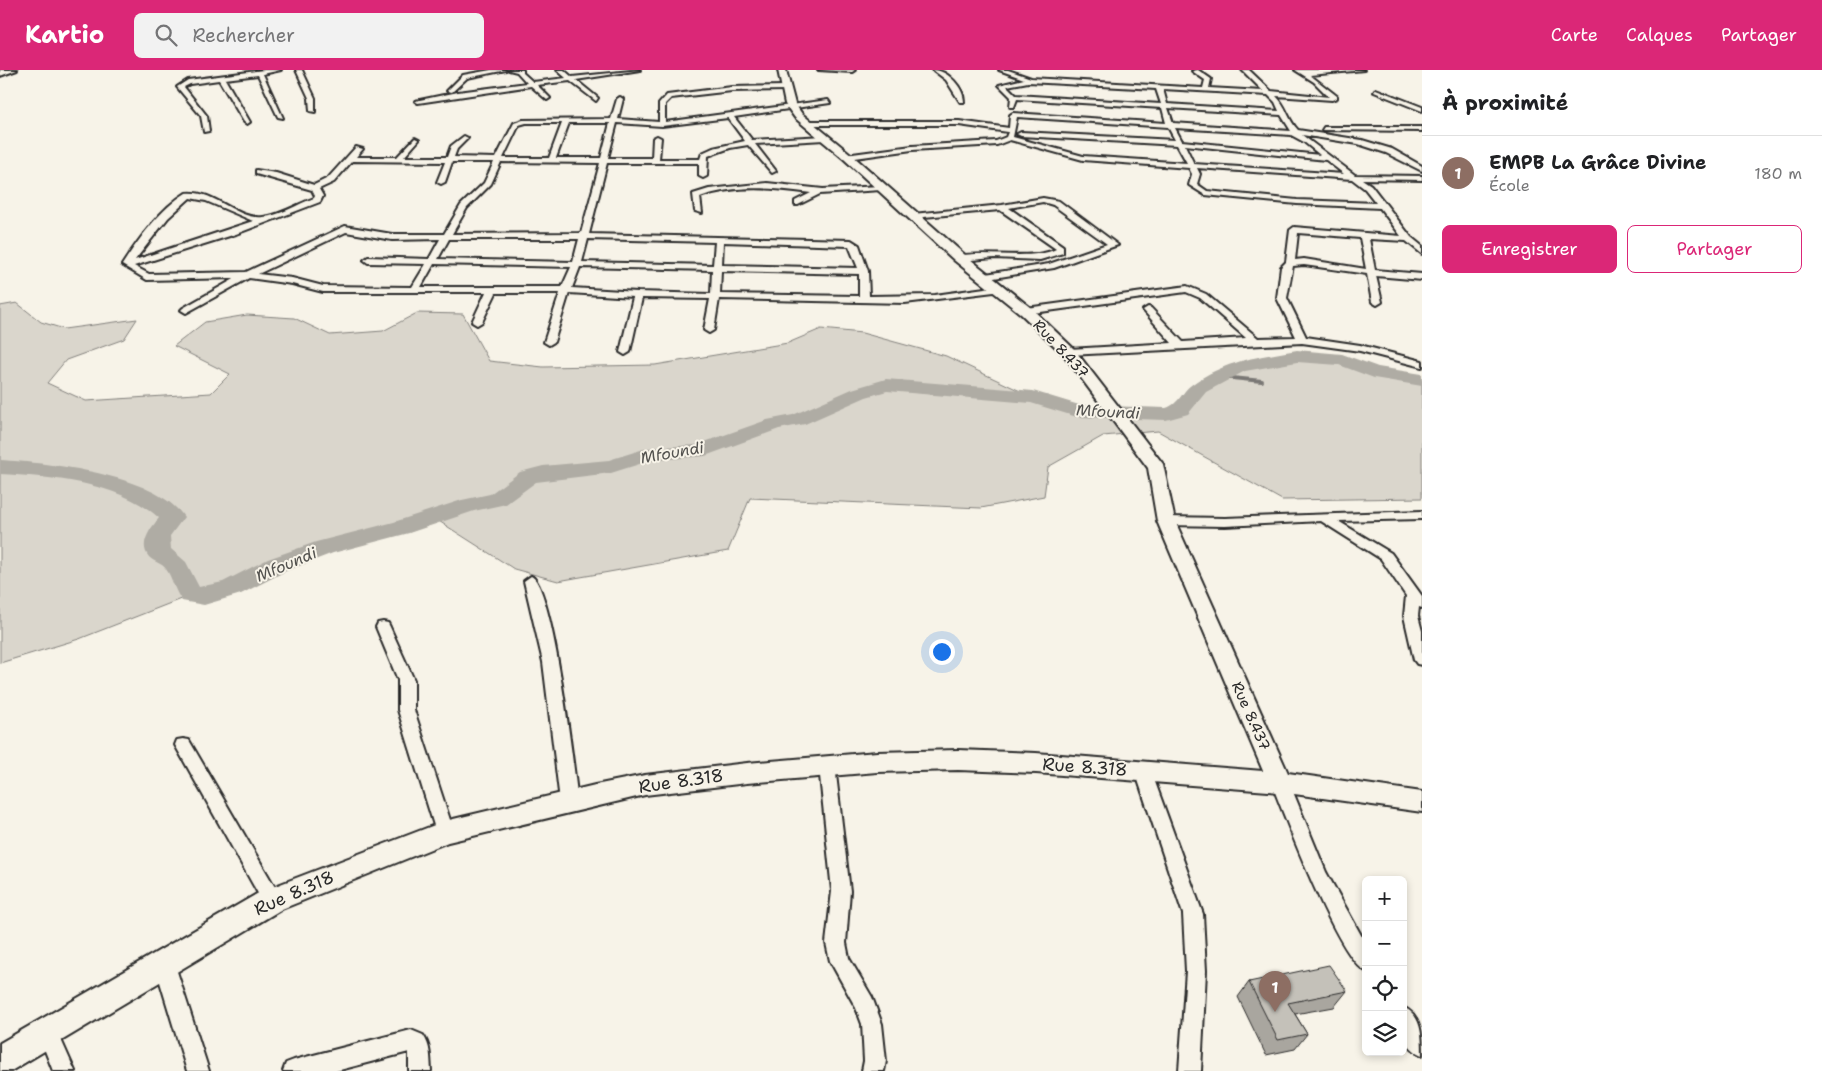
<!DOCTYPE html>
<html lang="fr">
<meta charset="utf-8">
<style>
:root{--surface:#fff;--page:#f2f2f2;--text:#202124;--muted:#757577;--line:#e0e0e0;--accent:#db2777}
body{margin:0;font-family:"Shantell Sans",sans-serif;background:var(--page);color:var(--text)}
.controls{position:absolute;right:15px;bottom:15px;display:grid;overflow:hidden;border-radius:8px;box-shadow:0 2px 8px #0003}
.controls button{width:45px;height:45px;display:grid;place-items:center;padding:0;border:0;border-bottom:1px solid var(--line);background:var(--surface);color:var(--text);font:25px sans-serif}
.you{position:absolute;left:941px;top:581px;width:18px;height:18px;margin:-12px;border:4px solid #fff;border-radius:50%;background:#1a73e8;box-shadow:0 0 0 8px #1a73e833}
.badge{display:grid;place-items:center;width:32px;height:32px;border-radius:50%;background:var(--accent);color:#fff;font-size:16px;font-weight:700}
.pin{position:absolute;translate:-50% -41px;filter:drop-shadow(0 1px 2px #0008)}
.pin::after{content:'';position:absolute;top:26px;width:18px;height:15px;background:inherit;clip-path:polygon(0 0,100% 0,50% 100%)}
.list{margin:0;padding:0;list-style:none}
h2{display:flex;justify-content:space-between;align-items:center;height:65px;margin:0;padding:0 20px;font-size:21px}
h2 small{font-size:16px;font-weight:400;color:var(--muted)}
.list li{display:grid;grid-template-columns:32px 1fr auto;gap:15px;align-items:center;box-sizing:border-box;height:75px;padding:0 20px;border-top:1px solid var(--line)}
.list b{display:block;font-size:19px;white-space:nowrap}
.list p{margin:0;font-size:16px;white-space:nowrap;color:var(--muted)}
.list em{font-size:16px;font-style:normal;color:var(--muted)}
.actions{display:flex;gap:10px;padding:15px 20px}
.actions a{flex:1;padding:11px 0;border:1px solid var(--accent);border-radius:8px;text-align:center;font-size:18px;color:var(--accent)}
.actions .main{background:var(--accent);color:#fff}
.icon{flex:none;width:28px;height:28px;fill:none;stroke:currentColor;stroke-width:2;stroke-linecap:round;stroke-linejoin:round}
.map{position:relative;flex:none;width:1422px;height:1001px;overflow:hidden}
header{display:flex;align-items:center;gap:30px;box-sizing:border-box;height:70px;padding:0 25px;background:var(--accent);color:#fff}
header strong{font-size:24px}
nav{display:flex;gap:28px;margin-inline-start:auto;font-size:18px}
.search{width:350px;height:45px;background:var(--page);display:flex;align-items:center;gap:12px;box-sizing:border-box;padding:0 18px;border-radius:8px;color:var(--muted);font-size:19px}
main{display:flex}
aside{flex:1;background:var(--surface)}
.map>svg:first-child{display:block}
</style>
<header>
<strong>Kartio</strong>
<div class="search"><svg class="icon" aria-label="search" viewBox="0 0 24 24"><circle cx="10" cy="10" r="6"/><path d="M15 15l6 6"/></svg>Rechercher</div>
<nav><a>Carte</a><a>Calques</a><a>Partager</a></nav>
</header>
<main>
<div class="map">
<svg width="1422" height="1001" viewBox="0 0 1422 1001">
<rect width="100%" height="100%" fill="#f7f3e8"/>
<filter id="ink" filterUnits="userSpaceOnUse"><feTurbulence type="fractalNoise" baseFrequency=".02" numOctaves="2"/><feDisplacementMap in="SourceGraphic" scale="10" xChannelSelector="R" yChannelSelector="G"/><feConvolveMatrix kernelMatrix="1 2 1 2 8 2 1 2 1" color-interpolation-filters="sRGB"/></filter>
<g filter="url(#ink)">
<!-- green -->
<path fill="#dad6cc" stroke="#82807c" d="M17,233l24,19 23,7 73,-10 -13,20 -58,21 -19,23 39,18 125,-8 19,-19 -56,-28 31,-24 42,-7 47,3 36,17 53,-4 34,-18 46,1 26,47 54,6 112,-2 133,-22 33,-14 41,4 84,23 87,41 44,14 89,3 15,-4 18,-22 41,-22 57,-10 45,4 32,12 48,8v118l-140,2 -124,-69 -55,5 -55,31 -4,29 -63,12 -231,-10 -22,53 -170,30 -44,-12 -80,-51 -109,29 -48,18 -45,23 -28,8 -13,-1 -112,44 -79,24v-357z"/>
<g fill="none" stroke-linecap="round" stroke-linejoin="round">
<!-- stream -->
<path stroke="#7a7874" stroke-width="4" d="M1222,307l40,4"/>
<!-- river -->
<path fill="#afaca4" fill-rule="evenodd" d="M1297,280l45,4 36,13 44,7v12l-48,-8 -35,-13 -42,-3 -52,9 -39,21 -18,22 -22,6 -89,-3 -46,-14 -144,-12 -21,6 -61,27 -26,5 -74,27 -56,5 -38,12 -75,9 -30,22 -32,7 -65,22 -76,20 -47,18 -45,23 -37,11 -22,-4c-8,-11 -10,-24 -16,-32 -4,-6 -12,-7 -17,-12 -11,-13 2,-29 10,-39 -39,-36 -108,-41 -159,-44v-14c49,3 155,14 184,57l-14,19 1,13 15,13 13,25 24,-5 45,-23 48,-17 78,-20 68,-22 28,-6 30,-22 23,-6 66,-6 38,-12 49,-3 71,-25 26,-5 59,-26 34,-10 147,12 46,14 87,3c14,-4 16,-18 28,-25 34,-23 64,-26 103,-33z"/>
<defs>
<path id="minor" d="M264,0h17l-18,4 20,44 -5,-1 -20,-42 -33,4 25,43 -3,2 -3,-2 -25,-42 -29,4 -6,3 23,29 2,15 -5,1 -3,-16 -24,-29 11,-7z
M296,0h6l13,28v14l-5,-1 -1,-13z
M491,0h15l-39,8 -15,14 -5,-1 16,-16z
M509,0h14v3l10,9 33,-4 -9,-8h7l8,7 68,-7 -64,10 22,18 -2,3 -26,-20 -33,4 13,13 -3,2 -16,-14 -113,17 -3,-2 43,-9 69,-9 -10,-11z
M818,0h37l-3,2z
M933,0c15,0 31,18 31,32h-4l-14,-22z
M999,0h9l23,8 172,10 2,-8 -13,-9 6,-1 13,9 -2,9 54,3 -21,-21h7l22,21 58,6 -15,-15 -19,-12h69l-54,5 27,21v2l-5,2 -56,-4c10,9 12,24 22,34l64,10 30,9 30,17v5l-36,-18 -28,-9 -56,-9 53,40 67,1v4l-60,-1 9,6 40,52 11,9v8l-16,-13 -37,-2 6,31 47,4v6l-46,-4 6,26 -5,3 -5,-3 -5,-28 -63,-9 -11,1 -6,32 19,39 54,8 62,16v6l-62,-16 -58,-8 -233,12 -5,-3 5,-3 103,-6 -29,-33 5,-3 3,1 32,34 63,-4 -46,-40 -14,-6 -160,22 -5,-3 5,-3 161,-22 19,8 52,44 38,-1 -19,-39 4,-31 5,-5 4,-32 4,-3 107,9 -21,-28 -83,-4 -92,-9 -16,-10 3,-11 -3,-6 -106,-8 -73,-20 -13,5 -85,5 -64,9 -4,-2 1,-2 67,-9 84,-5 10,-4 2,-5 -49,-7h-152l-3,-2 3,-2h152l50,7 1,-13 3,-2 153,10 -4,-15 -145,-9 -3,8h-4l1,-10 -12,-12 25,-6zM1028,12l128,7 5,15 -145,-9 -9,-9zM1163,19l105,6 7,7 4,9 -112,-7zM1168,38l113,7 10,16 -118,-8zM1017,47l151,10 7,13 -154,-8 -4,2 4,2 156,9 10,18 -104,-7 -70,-19zM1175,58l116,7 13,7 16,13 -138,-14zM1185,75l141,15 18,14 -150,-10zM1197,98l155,11 13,10 11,14 -79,-3 -90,-9 -10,-7 3,-10zM1298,163l62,5 6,31 -62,-10 -9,1z
M732,17l54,-1 3,2 -3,2 -54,1 -61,7 -6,6v18l163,-22 2,3 -96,14 18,23 72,-4 4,2 -4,2 -69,4 21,27 -4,2 -24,-28 -18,3 -22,8 -1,20 -4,2 -4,-2v-13h-92l-18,71 262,6 8,5 9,26 1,25 66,-1 64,-9 3,1v4l-97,12 -186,-4 -5,31 -5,3 -5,-3 6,-31 -68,-1 -12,54 -5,3 -5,-3 13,-55 -64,-4 -15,49 -5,3 -5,-3 16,-49h-64l-14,29 -5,3 -5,-3 14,-30h-163l-31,-8 -43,-6 -63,35 -5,-3 2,-2 53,-30 -89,2 -25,-15c17,-26 38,-56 64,-72 28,-4 50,27 77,24 16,-1 35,-13 51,-19l1,-2 -3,-6 -56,-16v-4l20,3 38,12 14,-7 28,-31 7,2 -7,8h41l18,-19 4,2 -15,17h43l4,-11 13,-10 4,2 -11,11 -3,8 42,1 18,-35 9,-3 88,-1 6,-20 3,-2 3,2 -5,20 41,3v-18l8,-9zM728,48l17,23 -32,7 -11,5 -2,6h-41l2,-21 -4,-2 -4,2 -1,20h-44l9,-35 45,3zM526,53h36l-13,35h-46l16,-33zM569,53h41l-9,35h-45zM352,91l93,1 -8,20 4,2 4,-2 7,-20h42l-10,21 -23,22 -17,29h-52l-47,-8 -99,46 -97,2 -15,-8 102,-32 84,-32 3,-6 -4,-7 15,-7zM501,92l99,1 -19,70 -129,1 15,-26 24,-24zM190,128l16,3 47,20 -118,39 33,-42zM346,162l46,8 48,-1 -11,20 -61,-2 -4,3 4,3 58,1 -14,23 -89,-1 -31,-8 -34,-4zM449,169h130l-6,23 -135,-3zM588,169l127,3 -2,23 -131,-3zM723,172l126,4 9,22 -136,-3zM434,194l137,3 -9,20h-141zM580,197l132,3 -1,24 -73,-2 -66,-4zM721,201l138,3v22l-139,-2z
M1376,19l46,18v4l-48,-19z
M1324,57h98v4l-100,-1z
M767,113l56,6 58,-3 4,2 -4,2 -61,4 -22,11h-3v-4l16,-8c-36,-5 -76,-9 -111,4l2,16 -7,-2 -2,-17 16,-5z
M1043,128l16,3 59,44 -64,23 -72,12 -3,-1v-4l70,-11 58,-20 -54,-39 -10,-3 -34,6 54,38v7l-23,7 -46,-2 -34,3 -4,-3 1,-2c30,-6 74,5 99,-7l-56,-39 -87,8 -4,-2 4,-2 89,-9z
M1422,441v8l-84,2 53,32 31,43v12l-3,-1 -1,9 4,15v34l-5,-1 -3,-4 -10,-44 2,-20 -25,-37 -60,-38 -96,5 -59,-1 -6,-4 6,-4 59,1z
M531,506c22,7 43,195 47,225l-3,5 -6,2 -6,-2 -3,-5 -17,-139 -19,-81z
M383,552l5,1 2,4 24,53v30l40,122 -3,5 -6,3 -6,-3 -3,-5 -38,-122v-30l-22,-53 2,-4z
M183,669l6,1 90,154 2,6 -2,6 -7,2 -7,-2 -90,-161 2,-5z
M827,689l6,2 2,5 15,125 -4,52 3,15 23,39 10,27 4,37 -2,10h-22l2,-10 -2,-37 -6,-16 -26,-47 -4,-18 6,-52 -13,-125 2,-5z
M1143,694l6,2 2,5 52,143 3,57 -5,100h-22l7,-100 -3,-57 -48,-143 2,-5z
M1280,705l6,2 3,5 37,90 40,72v27c-27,-10 -82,-157 -95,-189l3,-5z
M164,883l7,2 3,7 35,109h-22l-33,-109 3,-7z
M1403,937c19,8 19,29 19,48 -21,-9 -19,-29 -19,-48z
M48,953l7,3 20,45h-22l-15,-38 3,-7z
M411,960l12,5c8,11 7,23 8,36h-22v-19l-73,19h-53l3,-8 8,-3z"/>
<path id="secondary" d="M778,0h8l9,34 7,10 50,41 113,100 66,53 43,41 89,115 12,57 113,252 134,19v20l-142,-20 -244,-19 -78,-3 -81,2 -130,11 -102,12 -197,47 -166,67 -271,162h-11v-28l262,-152 183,-70 150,-36 50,-10 102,-12 130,-11 81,-2 78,3 227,18 -106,-250 -9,-53 -84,-113 -43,-41 -66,-53 -111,-102 -49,-41 -10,-14z"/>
<path id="motorway" d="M0,0h17l-17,6z"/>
</defs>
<!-- minor casing -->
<use href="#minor" stroke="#2b2b2b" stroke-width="4"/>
<!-- secondary casing -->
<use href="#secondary" stroke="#2b2b2b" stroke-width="4"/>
<!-- motorway casing -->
<use href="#motorway" stroke="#2b2b2b" stroke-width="4"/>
<!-- minor -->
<use href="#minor" fill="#f7f3e8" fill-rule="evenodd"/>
<!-- secondary -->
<use href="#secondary" fill="#f7f3e8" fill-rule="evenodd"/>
<!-- motorway -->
<use href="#motorway" fill="#f7f3e8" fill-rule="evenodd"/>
</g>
<!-- wall -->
<path fill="#a9a69f" stroke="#2b2b2b" d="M1249,912l98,9 -13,16 -39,7 12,20 -12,15 -29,6 -28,-58z"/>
<!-- building -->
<path fill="#c4c1b9" stroke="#2b2b2b" d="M1329,895l18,26 -59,12 19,31 -29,6 -29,-58z"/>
</g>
<g text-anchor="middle" stroke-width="4" stroke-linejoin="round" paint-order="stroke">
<!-- street labels -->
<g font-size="15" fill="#2b2b2b" stroke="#f7f3e8">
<text transform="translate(1061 279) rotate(47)" y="5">Rue 8.437</text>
<text transform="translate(1251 646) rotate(66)" y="5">Rue 8.437</text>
</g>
<!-- water labels -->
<g font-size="16" font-style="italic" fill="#53524f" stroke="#f7f3e8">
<text transform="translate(1108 341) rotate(3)" y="6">Mfoundi</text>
<text transform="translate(672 382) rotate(-10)" y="6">Mfoundi</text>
<text transform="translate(286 494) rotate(-23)" y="6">Mfoundi</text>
</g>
<!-- near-street labels -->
<g font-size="18" fill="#2b2b2b" stroke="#f7f3e8">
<text transform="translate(1085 697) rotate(4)" y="6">Rue 8.318</text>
<text transform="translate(681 711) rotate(-8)" y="6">Rue 8.318</text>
<text transform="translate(294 823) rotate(-24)" y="6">Rue 8.318</text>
</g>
</g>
</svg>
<div class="controls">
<button>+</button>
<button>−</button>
<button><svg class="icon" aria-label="locate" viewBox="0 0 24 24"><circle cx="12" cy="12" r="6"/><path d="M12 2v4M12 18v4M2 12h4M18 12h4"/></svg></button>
<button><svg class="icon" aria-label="layers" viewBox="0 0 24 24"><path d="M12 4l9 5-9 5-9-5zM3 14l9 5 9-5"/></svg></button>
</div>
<div class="you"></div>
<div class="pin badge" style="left:1275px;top:942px;background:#8d6e63">1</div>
</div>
<aside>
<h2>À proximité<small></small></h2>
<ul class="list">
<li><span class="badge" style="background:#8d6e63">1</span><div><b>EMPB La Grâce Divine</b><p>École</p></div><em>180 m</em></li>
</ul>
<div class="actions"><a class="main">Enregistrer</a><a>Partager</a></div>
</aside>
</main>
